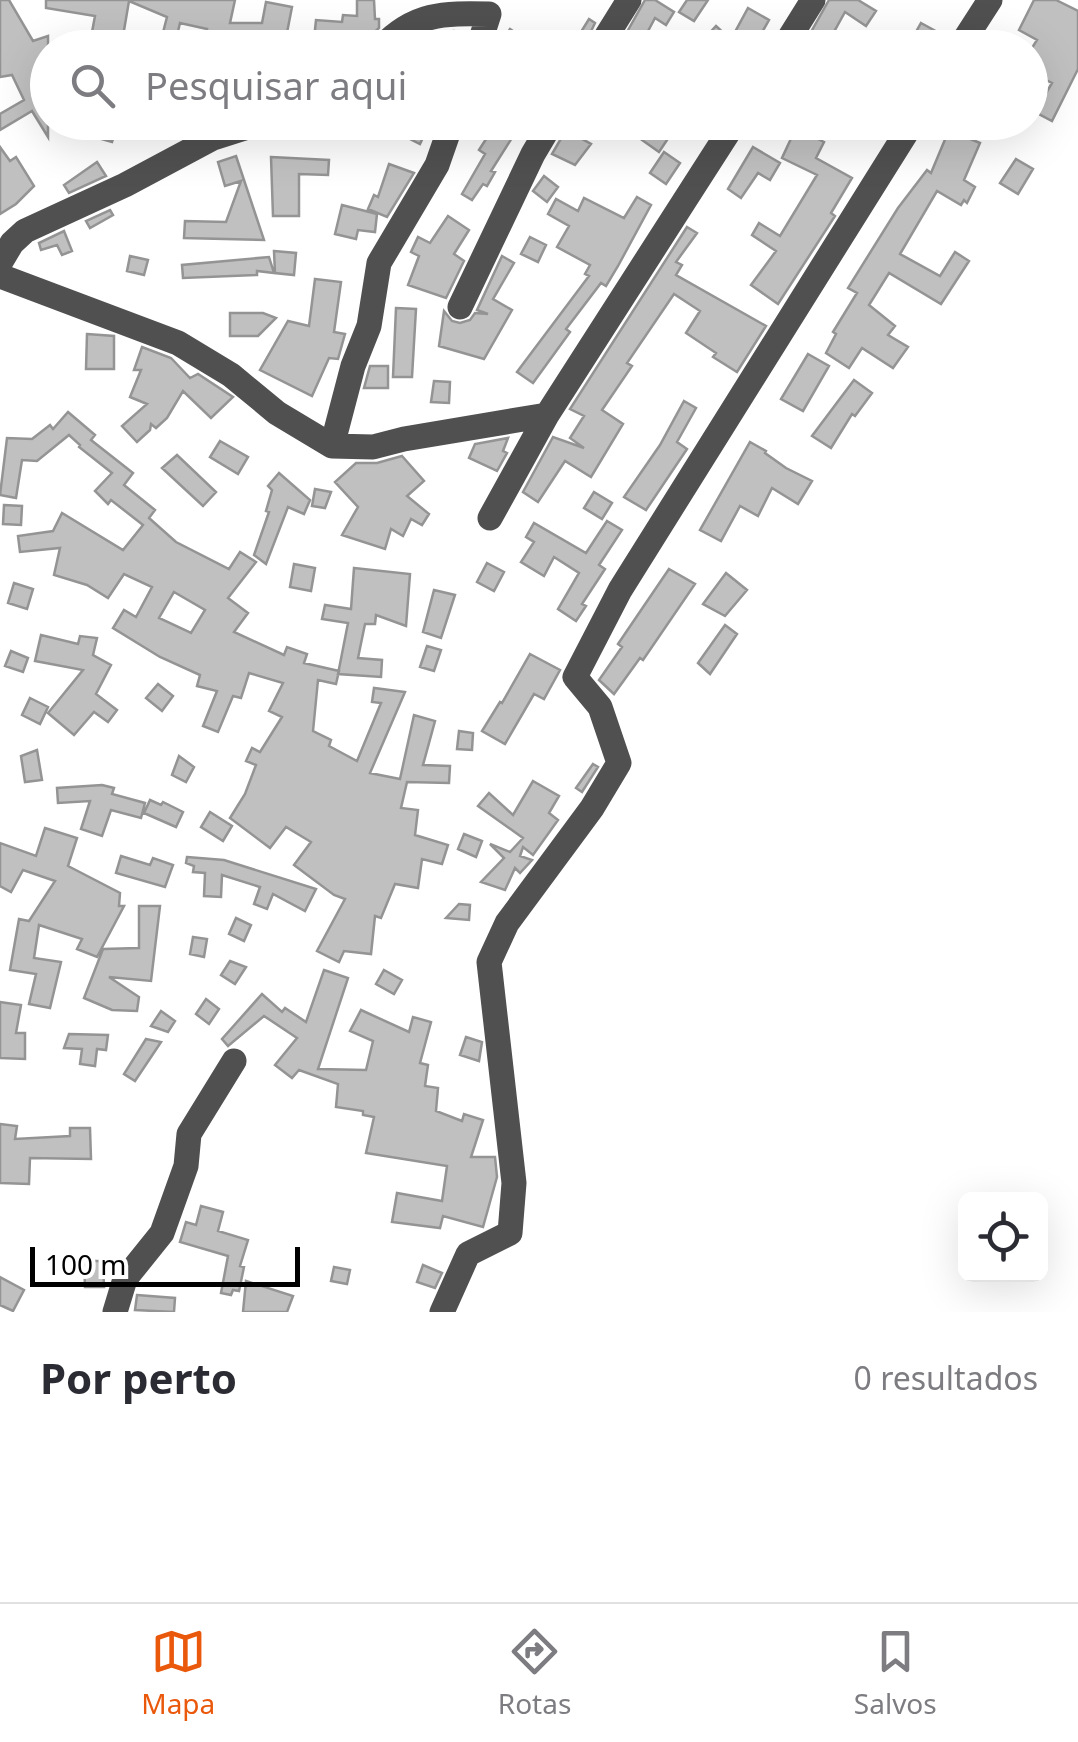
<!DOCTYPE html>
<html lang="pt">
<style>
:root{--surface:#fff;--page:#f2f2f3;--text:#2b2b33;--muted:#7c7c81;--line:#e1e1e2;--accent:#ea580c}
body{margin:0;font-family:"Noto Sans",sans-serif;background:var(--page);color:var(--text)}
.controls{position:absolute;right:30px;bottom:30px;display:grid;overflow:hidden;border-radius:15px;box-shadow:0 10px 40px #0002}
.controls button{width:90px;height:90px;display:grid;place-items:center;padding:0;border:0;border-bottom:2px solid var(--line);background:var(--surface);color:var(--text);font:50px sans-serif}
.scale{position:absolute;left:30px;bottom:25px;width:270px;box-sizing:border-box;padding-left:10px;border:5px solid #000;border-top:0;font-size:28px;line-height:35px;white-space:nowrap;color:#000;-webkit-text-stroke:8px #fff;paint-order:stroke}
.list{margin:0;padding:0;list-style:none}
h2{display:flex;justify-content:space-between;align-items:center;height:130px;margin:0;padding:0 40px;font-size:42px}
h2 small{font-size:32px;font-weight:400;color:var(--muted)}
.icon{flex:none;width:55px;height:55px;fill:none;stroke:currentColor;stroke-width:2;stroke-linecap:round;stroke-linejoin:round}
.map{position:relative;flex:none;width:1078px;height:1312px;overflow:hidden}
.search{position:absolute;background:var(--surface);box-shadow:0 10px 40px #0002;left:30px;right:30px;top:30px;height:110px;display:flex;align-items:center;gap:25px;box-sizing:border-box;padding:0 35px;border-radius:55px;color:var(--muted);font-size:38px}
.sheet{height:290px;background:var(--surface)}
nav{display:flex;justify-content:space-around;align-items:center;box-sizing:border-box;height:140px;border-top:2px solid var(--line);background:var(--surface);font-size:28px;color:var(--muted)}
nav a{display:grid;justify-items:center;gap:5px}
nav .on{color:var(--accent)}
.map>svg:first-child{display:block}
</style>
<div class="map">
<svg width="1078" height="1312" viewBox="0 0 1078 1312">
<rect width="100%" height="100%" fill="#fff"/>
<!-- building -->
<path fill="#c0c0c0" stroke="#949494" stroke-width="2.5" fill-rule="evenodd" d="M0,0h9l24,41 15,-5v101l-16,-26 -32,19v-16l24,-14 -12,-25 -12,2z
M46,0h189l-5,23h32l4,-21 26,5 -8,41h-82l5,-19 -27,-6 -6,25h-15l8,-31 -38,-16 -8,47h-32l6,-32 -49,-8z
M357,0h17l1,19h4v9l-10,9 -4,11 -51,-9 2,-19 26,2 1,-7 14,1z
M645,0h10l19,12 -8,13 -11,-7 -16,30h-21z
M687,0h21l-14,21 -15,-9z
M829,0h29l18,11 -10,15 -21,-14 -20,36h-23z
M1034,0h22l22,11v58l-26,52 -17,-9 17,-29 -22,-11v-21l7,-11 -18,-10z
M748,8l21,12 -13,23 -21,-11z
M589,19l6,4 -12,25h-12z
M921,23l20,11 -7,14h-27z
M716,26l11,10 -10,12 -12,-10z
M510,29l28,19h-40z
M454,31l9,3 -4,14h-21l5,-16z
M60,122h45l12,4 -5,16 -53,-15z
M411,122h19l-10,22 -16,-8z
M497,122h25l-31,49 4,1 -8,14 -4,-2 -11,16 -10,-6 23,-40 -6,-4z
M654,122l17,12 -12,18 -17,-12z
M796,128l28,14 -8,16 36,20 -21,35 4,3 -57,88 -27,-19 25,-34 -24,-16 7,-12 21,13 37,-61 -35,-17z
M566,130l25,14 -16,21 -23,-11z
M949,130l31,13 -16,37 11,7 -8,16 -3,-3 -3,5 -24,-14 -37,63 40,22 15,-24 14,9 -28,43 -52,-31 -20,32 26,21 -7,9 20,12 -15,21 -31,-20 -13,20 -23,-15 10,-19 -3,-2 24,-39 -9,-5 50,-80 29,-38 4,3z
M0,147l10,14 6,-4 18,29 -18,18 -16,10z
M753,147l27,16 -10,17 -12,-7 -17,25 -13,-9z
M664,152l16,11 -14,21 -16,-11z
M236,156l28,84 -80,-2 1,-17 41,1 15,-41 -16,5 -7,-24z
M271,157l58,3 -1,15 -29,-1v42h-26z
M1016,159l17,10 -15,25 -18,-11z
M97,162l9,14 -37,17 -5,-8z
M389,164l25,9 -27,44 -19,-8 6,-14 4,2z
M544,176l14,11 -11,15 -14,-11z
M637,197l14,8 -33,61 -12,20 -5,-3 -35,46 4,3 -37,51 -16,-11 72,-96 -4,-2 5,-9 -33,-18 12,-21 -21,-12 8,-15 22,12 6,-13 40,20z
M342,205l35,9 -2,18 -17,-2 -2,9 -21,-5z
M110,210l3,5 -23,13 -4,-7z
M448,216l21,14 -15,24 10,7 -18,37 -38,-13 11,-29 -8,-4 7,-15 12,6z
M687,227l10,6 -21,29 6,3 -6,10 90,51 -29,46 -24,-15 3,-4 -30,-20 14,-22 -26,-17 -47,69 5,3 -30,44 21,14 -32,53 -26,-16 -27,41 -15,-10 30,-55 31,11 -14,-10 14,-22 -14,-7z
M64,231l8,20 -10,4 -5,-10 -16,5 -2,-7z
M530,237l16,8 -8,17 -17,-8z
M274,251l22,2 -2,22 -19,-2z
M130,256l18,4 -4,15 -17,-4z
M502,256l12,7 -21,36 19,11 -28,49 -45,-13 5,-35 8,10 8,2 10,-3 5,-7 13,1 -11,-4z
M269,257l5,16 -17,-2v4l-74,3 -1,-13z
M315,279l26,3 -7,50 11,2 -7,25 -9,-1 -17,38 -52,-26 28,-49 21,5z
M396,308l20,1 -4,68h-19z
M230,313h33l13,5 -18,18h-28z
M87,334l27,2v33h-28z
M142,347l29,11 19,20 8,-4 35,23 -22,21 -28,-27 -16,27 -11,10 -5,-4 -1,6 -13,12 -15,-16 25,-22 -17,-7 11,-27h-7z
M808,354l21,12 -26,45 -22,-12z
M370,366h18v22h-24z
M854,380l18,13 -17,23 -3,-2 -21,34 -19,-12z
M434,381l16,1 -1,21 -18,-1z
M684,401l12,7 -19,34 10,7 -41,61 -22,-13 36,-52z
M68,412l27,23 -4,5 42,33 -9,12 31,25 -6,8 27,24 53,27 11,-17 16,10 -28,36 20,15 -14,19 50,23 3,-8 20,7 -3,9 35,8 -3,13 -18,-4 -5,51 18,9 -2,6 28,15 24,-58 -9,-1 2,-14 31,4 -35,81 30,6 14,-64 21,6 -12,44 27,1 -1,17 -42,-1 -6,26 17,2 -3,25 33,10 -6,19 -20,-5 -4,29 -23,-4 -14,34 -6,-2 -4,38 -27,-3 -5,11 -22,-11 28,-52 -11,-4 -40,-30 17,-23 -25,-15 -16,21 -40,-30 15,-24 11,-29 -10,-4 6,-13 8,4 22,-35 -13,-6 14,-28 -34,-10 -8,25 -8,-2 -15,36 -15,-6 14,-35 -20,-5 3,-11 -40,-18 -47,-29 11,-18 12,7 16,-30 -28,-13 -16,24 -21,-13 -33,-10 6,-27 -40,4 -2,-16 35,-5 9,-18 61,37 20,-25 -32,-25 -3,4 -13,-13 17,-18 -33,-26 1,-2 -11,-10 -32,26 -15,-1 -6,38 -16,-3 7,-57 25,1 18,-14 3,4zM174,592l31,18 -14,23 -32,-15z
M508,438l-5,13 4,2 -10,18 -28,-13 6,-14z
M220,441l28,16 -10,17 -28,-17z
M750,442l16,9 -1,2 21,15 26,13 -14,23 -26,-16 -14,28 -18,-10 -19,35 -21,-11z
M177,455l39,37 -13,14 -41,-38z
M402,456l22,25 -17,15 22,18 -7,11 -11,-6 -8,17 -12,-7 -6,20 -43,-14 16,-28 -23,-25 21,-19h21z
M279,473l31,27 -6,14 -16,-7 -22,57 -12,-9 15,-43 -3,-1 6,-21 -4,-4z
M315,489l16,3 -6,16 -13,-2z
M594,492l18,11 -10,16 -18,-11z
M4,505l18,1 -1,19 -18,-1z
M607,521l15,9 -23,35 6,4 -23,35 4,2 -10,15 -18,-12 21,-36 -25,-16 -10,19 -23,-14 13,-20 -8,-5 8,-14 52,30z
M487,563l17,9 -10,19 -17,-9z
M294,564l21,4 -4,23 -21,-4z
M354,568l56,6 -4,52 -30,-11 -1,9h-10l-7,34 24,2 -1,17 -43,-3 10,-51 -26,-4 3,-14 26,4z
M669,569l26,15 -52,76 -3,-2 -26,36 -15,-14 23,-33 -4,-3z
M726,573l21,17 -22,26 -22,-12z
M14,583l19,6 -6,20 -19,-6z
M434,590l21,5 -14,43 -18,-6z
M725,625l12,9 -27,40 -12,-11z
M41,635l37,9 2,-8 17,2 -4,17 18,10 -15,29 21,16 -9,12 -14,-10 -20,23 -26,-22 35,-43 -48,-9z
M427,646l14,4 -7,21 -14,-4z
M11,651l17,7 -5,14 -18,-6z
M530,654l30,16 -16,29 -10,-5 -29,50 -23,-13 18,-29 2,1z
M158,684l15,12 -11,15 -16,-13z
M30,698l18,9 -8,17 -18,-9z
M459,731l14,2 -1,17 -15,-1z
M37,750l5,30 -17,2 -4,-26z
M179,756l15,11 -8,15 -14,-7z
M593,764l5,3 -16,25 -6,-4z
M533,781l26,15 -10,17 9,7 -25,35 -10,-8 -3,9 12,4 -12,13 -5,-5 -10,22 -24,-8 23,-24 -14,-14 20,8 13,-14 -45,-32 11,-13 24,22z
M102,785l12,3 -2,6 33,9 -4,15 -30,-8 -9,26 -21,-7 9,-28 -32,2 -1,-15z
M150,800l11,5 2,-3 20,10 -7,15 -32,-14z
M210,812l22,14 -9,15 -22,-14z
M45,828l32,10 -9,28 52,27 -1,13h5l-27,51 -20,-8 5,-10 -43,-14 -5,33 27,4 -11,46 -21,-4 7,-30 -26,-4 9,-51 10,2 26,-40 -32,-11 -12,22 -11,-6v-43l36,13z
M464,834l18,7 -6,16 -18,-8z
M121,856l29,9 3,-7 20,7 -8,22 -49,-14z
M187,857l37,3 92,29 -11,22 -32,-17 -6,15 -13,-5 6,-17 -38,-12 -1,22 -17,-1 1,-23 -12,-1 1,-6 -8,-3z
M459,904l11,1 -1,15 -23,-2z
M139,906h21l-9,75 -42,-4 30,20 -2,14 -25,-1 -28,-12 19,-49 36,-1z
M236,918l15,7 -7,16 -15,-7z
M193,937l14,2 -3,18 -14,-3z
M230,961l16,6 -11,17 -14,-9z
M324,970l24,8 -30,91 48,1 7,-29 -23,-10 11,-21 48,22 4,-15 18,5 -11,41 8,2 -3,21 13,2 -2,23 26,10 2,-7 19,6 -12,37h24l2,20 -14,50 -40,-11 -3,12 -48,-6 5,-29 45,8 5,-35 -81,-13 8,-36 -11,-2v-4l-27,-4 2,-23 -39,-14 -7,8 -17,-13 22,-27 -33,-22 -36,30 -6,-7 40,-45 20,18 3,-4 21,14z
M384,970l18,10 -8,14 -18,-10z
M206,999l13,10 -10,15 -13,-10z
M0,1002l21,3 -5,28h9v26l-25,-1z
M161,1011l14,10 -7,11 -17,-6z
M69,1034l39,1 -2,15 -9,-1 -2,17 -15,-2 2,-15 -18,-1z
M466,1037l16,5 -3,19 -19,-6z
M146,1039l15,3 -26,39 -11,-7z
M0,1124l17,2 -2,13 55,-3v-8h20l1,31 -61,-1 -1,26 -29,-1z
M201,1206l22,6 -5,19 30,9 -8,26 4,1 -5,24 -6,-1 -2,5 -10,-2 7,-37 -48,-14 6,-20 10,3z
M84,1261h19l1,26h-19z
M423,1265l19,8 -7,15 -18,-6z
M334,1267l16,3 -3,14 -16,-3z
M0,1277l24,13 -11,21 -13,-6z
M246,1281l47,15 -6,16h-44z
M137,1295l38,3 -1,14 -39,-2z"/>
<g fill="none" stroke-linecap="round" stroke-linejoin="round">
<!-- minor -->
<path stroke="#505050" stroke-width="25" d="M381,48c33,-35 62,-35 108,-34l-11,34
M599,48l30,-48
M783,48l30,-48
M959,48l31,-48
M0,263l12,-20 13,-12 100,-46 88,-47 51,-16
M0,276l178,67 53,32 46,38 55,33 41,1 31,-8 143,-24
M460,307l73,-153 19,-32
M332,446l21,-80 16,-40 10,-63 58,-98 15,-43
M490,518l57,-103 188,-293
M115,1312l10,-33 37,-46 24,-67 3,-32 45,-73
M442,1312l26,-58 42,-21 4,-50 -25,-221 18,-39 85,-115 27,-45 -19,-56 -25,-30 45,-87 293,-468"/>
</g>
</svg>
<div class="controls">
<button><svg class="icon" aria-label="locate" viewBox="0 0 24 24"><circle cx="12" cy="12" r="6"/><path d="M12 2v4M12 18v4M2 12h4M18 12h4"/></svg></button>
</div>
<div class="scale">100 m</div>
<div class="search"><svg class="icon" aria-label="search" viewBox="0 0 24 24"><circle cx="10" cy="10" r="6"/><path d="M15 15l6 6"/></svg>Pesquisar aqui</div>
</div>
<section class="sheet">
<h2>Por perto<small>0 resultados</small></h2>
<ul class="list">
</ul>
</section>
<nav>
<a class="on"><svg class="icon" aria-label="map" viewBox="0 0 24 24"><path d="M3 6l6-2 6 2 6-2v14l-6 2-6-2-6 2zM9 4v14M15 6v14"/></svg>Mapa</a>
<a><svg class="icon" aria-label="directions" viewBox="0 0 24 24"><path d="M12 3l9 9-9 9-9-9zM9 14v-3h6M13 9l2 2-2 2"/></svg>Rotas</a>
<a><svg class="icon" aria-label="saved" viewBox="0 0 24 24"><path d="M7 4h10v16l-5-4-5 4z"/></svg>Salvos</a>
</nav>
